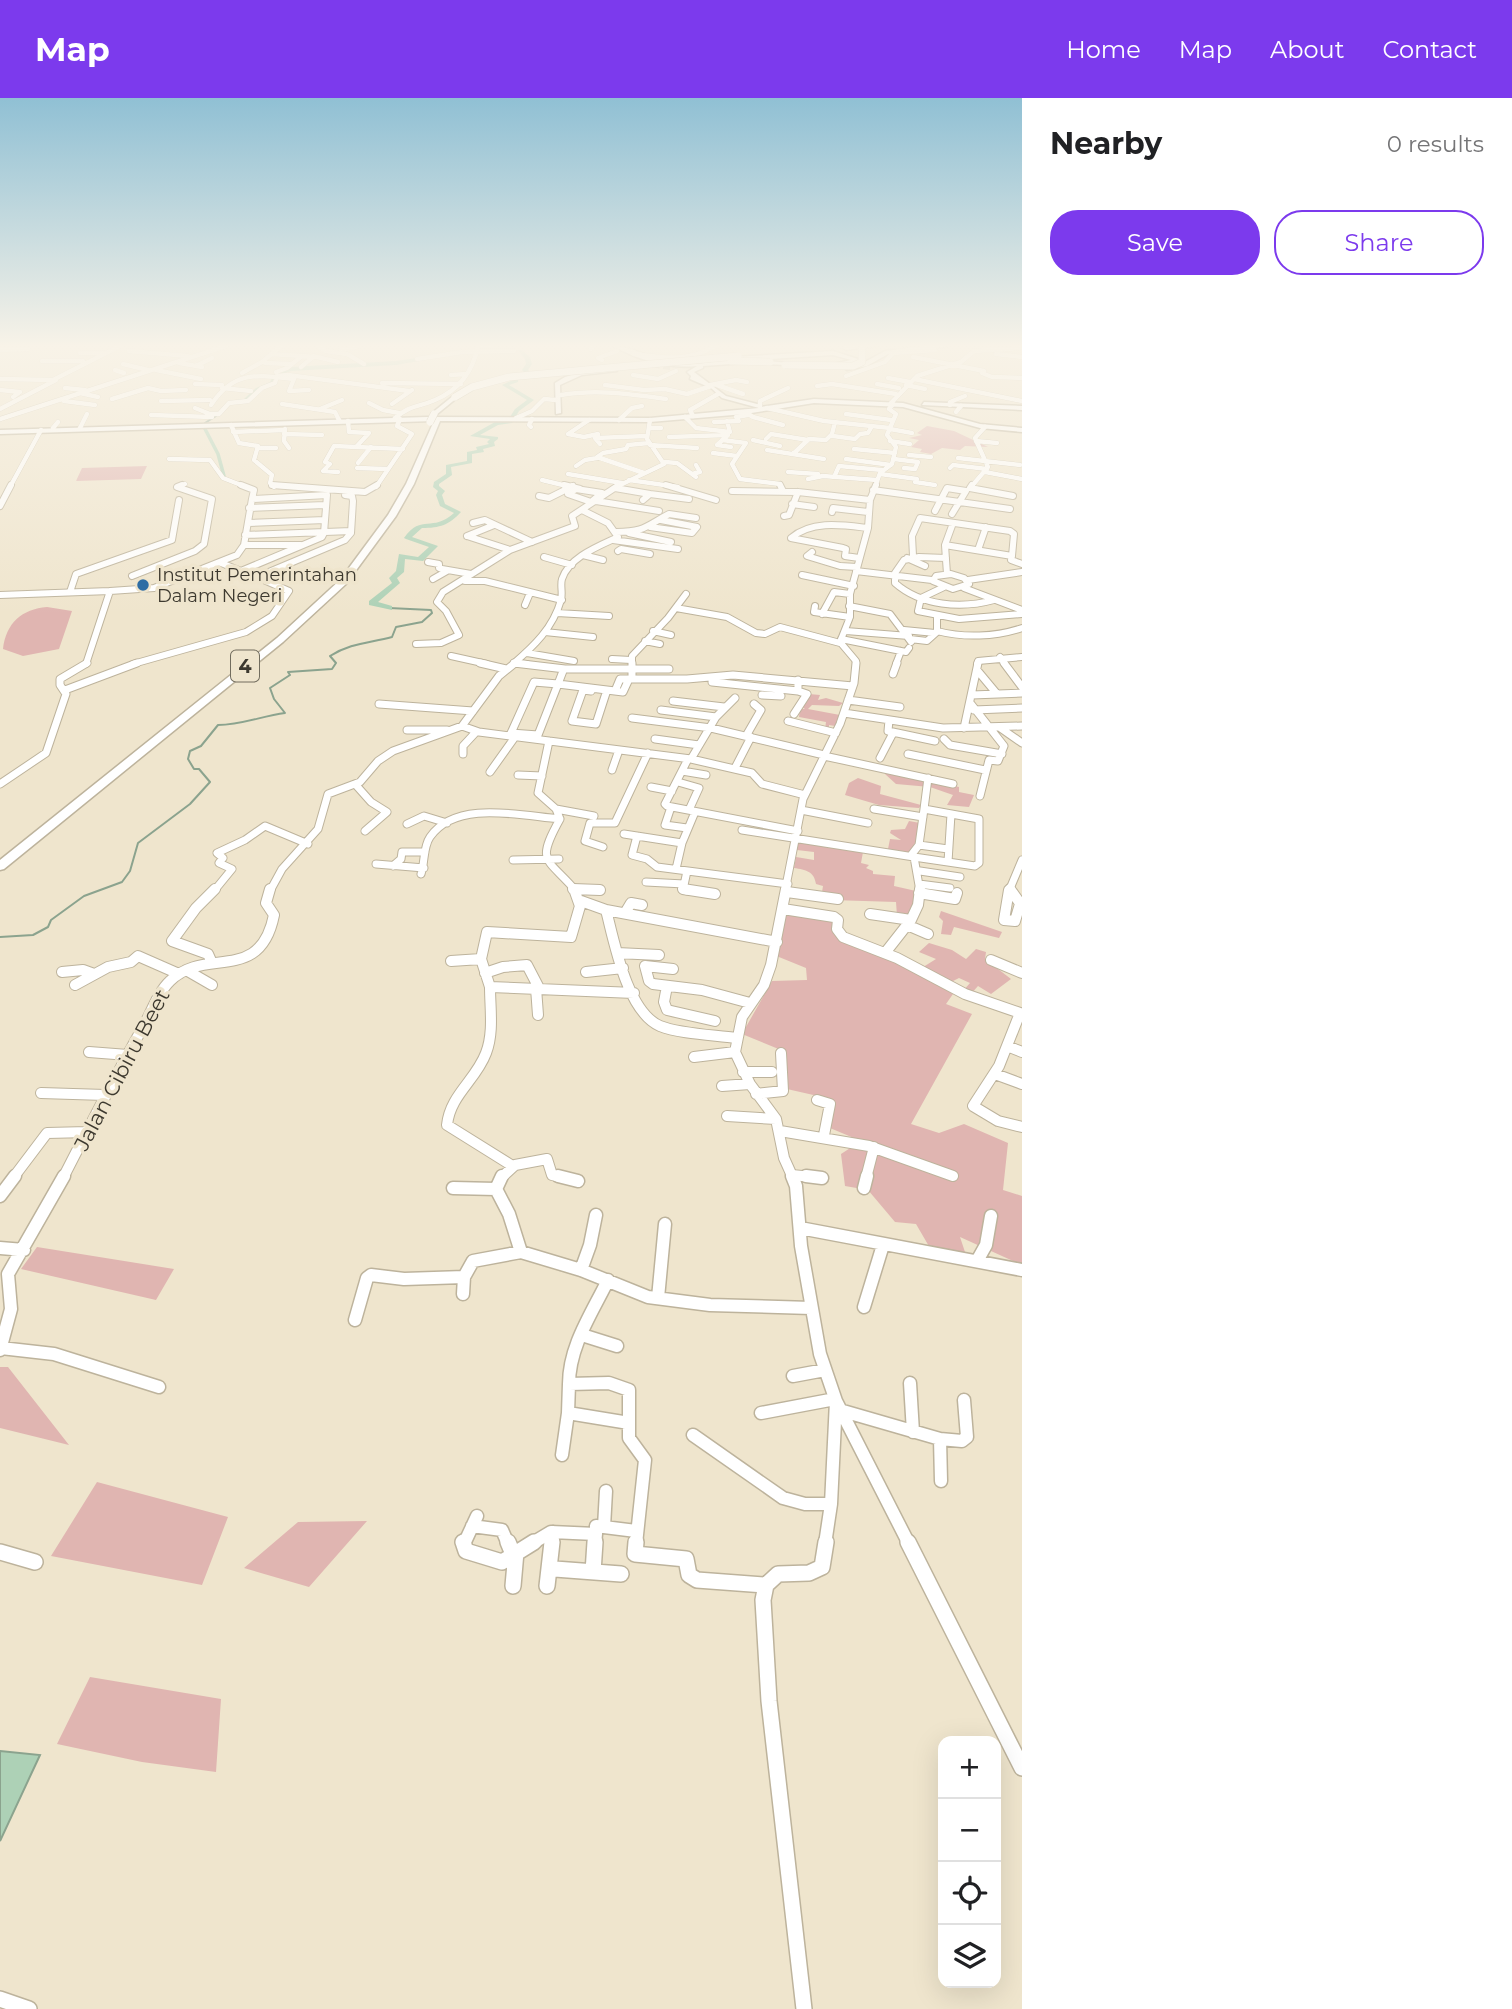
<!DOCTYPE html>
<meta charset="utf-8">
<style>
:root{--surface:#fff;--page:#f2f2f2;--text:#202124;--muted:#757577;--line:#e0e0e0;--accent:#7c3aed}
body{margin:0;font-family:Montserrat,sans-serif;background:var(--page);color:var(--text)}
.controls{position:absolute;right:21px;bottom:21px;display:grid;overflow:hidden;border-radius:14px;box-shadow:0 7px 28px #0002}
.controls button{width:63px;height:63px;display:grid;place-items:center;padding:0;border:0;border-bottom:2px solid var(--line);background:var(--surface);color:var(--text);font:35px sans-serif}
.list{margin:0;padding:0;list-style:none}
h2{display:flex;justify-content:space-between;align-items:center;height:91px;margin:0;padding:0 28px;font-size:30px}
h2 small{font-size:23px;font-weight:400;color:var(--muted)}
.actions{display:flex;gap:14px;padding:21px 28px}
.actions a{flex:1;padding:16px 0;border:2px solid var(--accent);border-radius:28px;text-align:center;font-size:24px;color:var(--accent)}
.actions .main{background:var(--accent);color:#fff}
.icon{flex:none;width:38px;height:38px;fill:none;stroke:currentColor;stroke-width:2;stroke-linecap:round;stroke-linejoin:round}
.map{position:relative;flex:none;width:1022px;height:1911px;overflow:hidden}
header{display:flex;align-items:center;gap:42px;box-sizing:border-box;height:98px;padding:0 35px;background:var(--accent);color:#fff}
header strong{font-size:33px}
nav{display:flex;gap:38px;margin-inline-start:auto;font-size:24px}
main{display:flex}
aside{flex:1;background:var(--surface)}
.map>svg:first-child{display:block}
</style>
<header>
<strong>Map</strong>
<nav><a>Home</a><a>Map</a><a>About</a><a>Contact</a></nav>
</header>
<main>
<div class="map">
<svg width="1022" height="1911" viewBox="0 0 1022 1911">
<rect width="100%" height="100%" fill="#efe5cd"/>
<!-- green -->
<path fill="#e0b5b1" d="M927,328l27,5 34,16 -23,-1 -5,4 -18,-2 -11,6 -11,-2 2,-3 -11,-2 8,-7 -10,-2 13,-3 -5,-2z
M147,368l-6,13 -65,2 6,-13z
M47,509l25,4 -13,38 -36,7 -20,-7c3,-26 19,-40 44,-42z
M809,596l11,1 -2,5 8,-2 17,5 -4,3 -27,-1 -4,4 32,6 -5,11 -6,-1v4h-4l1,-7 -27,-5 1,-8h5l-3,-2z
M887,673l72,16v5l15,3 -5,12 -22,-2 6,-10 -23,-8 -34,-3 -11,-10z
M858,680l23,8 -1,8 41,11 -2,3 -40,-3 -34,-10 4,-12z
M909,723l11,2 -4,21 -5,5v6l-24,-1 3,-15 11,1 -11,-7 1,-3 14,-1z
M798,744l65,10 -2,11 8,2 -3,3 7,3v3l22,2 -1,10 22,5 -5,25h-14l-1,-14 -64,-2 -20,-8h10l1,-6 -7,-2c-2,-13 -10,-14 -22,-16l2,-11 18,3v-8l-17,-2z
M941,813l61,21 -3,6 -45,-11 -3,8 -10,-1 2,-13 -4,-4z
M783,814l47,4 6,13 117,65 -7,10 26,10 -61,110 28,9 25,-9 44,19 -5,47 19,6v69l-62,-28 6,18 -36,-7 -14,-24 -21,-2 -27,-32 -23,-4 -4,-32 20,-13 -31,-13 1,-29 -44,-10 -6,-39 -39,-16 30,-53 35,-1 -1,-12 -32,-13z
M929,845l23,7 14,9 10,-10 10,3 -1,7 26,20 -20,15 -13,-8 -8,9 -8,-3 8,-9 -11,-5 -12,6 -27,-15 16,-10 -17,-7z
M37,1149l137,22 -18,31 -135,-31z
M0,1269h8l61,78 -69,-17z
M97,1384l131,35 -26,68 -151,-29z
M367,1423l-58,66 -65,-19 54,-46z
M90,1579l131,22 -5,73 -74,-10 -85,-18z"/>
<!-- water -->
<path fill="#add1b6" stroke="#8ba38e" stroke-width="2" d="M0,1653l40,4 -40,86z"/>
<g fill="none" stroke-linecap="round" stroke-linejoin="round">
<!-- stream -->
<path stroke="#8ba38e" stroke-width="2" d="M205,325l11,-7
M0,839l33,-2 15,-8 3,-7 33,-24 38,-14 8,-11 8,-28 52,-39 20,-22 -11,-13h-5l-6,-10 2,-8 11,-5 17,-21c23,0 44,-9 67,-12l-11,-14 -4,-11 20,-13 -2,-3 44,-3 4,-6 -6,-7c20,-13 39,-13 62,-19l4,-10 26,-5 10,-9 -1,-3 -42,-2"/>
<!-- canal -->
<path stroke="#add1b6" stroke-width="3.5" d="M204,329l14,27 6,22"/>
<!-- river -->
<path fill="#add1b6" fill-rule="evenodd" d="M518,252h4l8,7 2,7 -4,6 3,3 -13,3v6l-9,3 25,15 -15,11 -7,12 -14,2 -18,10 18,2v2l-4,3 1,4 -12,3 1,3 -12,2v9l-21,4 1,8 -13,9v2l6,5 -3,4 3,9 16,8c-12,13 -21,16 -39,16l-10,9 26,9 -15,15 -18,-2 -1,13 -7,6 3,5 -22,19 14,4v4l-23,-5v-4l23,-18 -3,-5 7,-7 3,-17 19,3 11,-10 -23,-8 -2,-1c18,-25 28,-5 50,-25l-14,-7 -4,-11 2,-4 -5,-4 1,-5 12,-8v-9l21,-4v-9l10,-2 -1,-3 13,-3 -2,-2 3,-3 -20,-3 25,-14 13,-2 7,-11 12,-9 -25,-15 11,-5v-6l11,-2 -2,-2 4,-6 -1,-5z
M429,258l2,3 -35,6 -105,6 -12,4 -5,9 -14,6 -13,12 -17,-1 14,-2 12,-11 14,-6 5,-9 15,-6 106,-6z"/>
<!-- highway-tunnel -->
<path stroke="#cbc3ad" stroke-width="7" stroke-dasharray="7 3.5" stroke-linecap="butt" d="M653,266l21,3"/>
<defs>
<path id="minor-far5" d="M318,248l8,5 21,3 17,10
M591,251l3,-3
M0,252l28,-1
M341,252l18,-4
M129,253l59,5
M80,255h22
M271,256l46,3 21,5
M634,256c30,4 55,8 81,-8
M996,256l26,3
M913,259l71,14 -2,2 10,4 30,1
M417,261l45,-7 52,-1
M602,262l-4,-2 19,-7
M42,263h41
M179,265l23,4
M265,265l26,1
M123,266l25,6
M196,268l16,-8
M301,269l13,-11
M115,272l9,3
M156,272l45,9
M276,274l11,-4 15,-12
M242,275l20,-11 19,-16
M451,277l15,-1
M633,277l25,4 18,-8
M846,278l39,-14 8,-9 42,-3
M888,280l22,4
M0,281l54,1
M914,281l108,22
M53,282l67,-34
M382,285l79,1
M195,286l27,1
M877,286l22,4
M605,287l39,5 21,-1 22,5 24,-8
M710,287l26,-5 11,2
M717,287l26,9
M906,287l19,4
M817,288l15,-2 64,10
M65,290l20,2
M222,290l29,3
M0,292l20,2 -7,5
M80,295l18,4
M561,297c36,-6 69,-1 105,4
M112,301l36,-11 13,3 25,-1
M64,303l31,4
M161,303l49,-1
M369,305l14,7 16,3
M891,305l26,-27 44,-14 13,-11 48,-3
M282,306l53,8 4,8
M392,306l20,-14
M211,307c23,-35 46,-30 83,-26l-5,12 20,-1
M950,307v-3l15,-6
M760,308v-5l28,-13
M195,310l15,6h9l10,-11 19,-2 14,-13 13,-5 2,-7 11,-1 121,16
M767,310l57,13 66,7
M0,311l56,-29
M320,311l22,-9
M745,314l8,5 30,8
M956,314l5,-6
M846,316l45,6
M151,317l61,2
M693,318l-3,-6 28,-16
M685,319l11,11 34,4 -3,-11
M395,320c17,-14 22,-10 40,-18 24,-10 38,-29 43,-54h12
M516,320l16,-7 12,-12 12,1
M0,321l226,-73
M619,322l13,-12 10,-2
M348,323l1,11 20,1 -12,13
M714,324l25,-1 -3,-4 12,-2
M231,327l8,18 19,3 -4,14 18,15 -2,8 4,4
M531,329l-2,-2 3,-6
M53,330l5,-6
M80,330l7,-14
M649,330h12
M285,331l-1,12 5,7
M890,331l22,4
M233,334l52,-2
M284,336l38,1
M568,336l16,3 14,-3
M568,336l21,-14
M833,338l22,3 5,-5 8,-1 4,-7
M669,339l59,-2 -11,10 14,2
M766,341l5,-5 37,6
M722,342l24,3 -14,21 8,15 40,5 1,3
M753,342l27,6
M890,343l20,3
M976,343l21,2
M600,346l-5,-6 52,-2
M650,347l47,3
M258,350h18
M854,351l41,4
M767,352l57,9
M713,355l24,3
M793,356l16,-15 17,1 6,-6 3,-12
M909,357l22,2
M958,360l62,7
M169,361l41,1 13,18 23,9
M846,361l45,6
M894,361l24,3 -3,7 -11,-1
M665,364l12,1 19,14
M358,365l13,-16
M576,368l9,-6 12,-2
M357,370l31,1
M950,370l3,-3 34,4
M338,374l-15,-1 7,-7 -5,-2 9,-16 69,3
M788,374l30,2
M985,374l37,7
M644,375l-47,-16 6,-4 23,-4 2,-4 21,-2
M568,376l54,9
M692,376l8,-2 -4,-7
M880,376l37,5 -2,3 20,3
M835,377l4,-9 43,4
M808,381l15,-3 54,4
M542,382l29,7
M629,382l49,7
M10,389l31,-57
M177,389l8,-3
M376,389l36,-53 -15,-8 3,-7
M616,389l48,-23 -17,-25 3,-19
M875,389l5,-14 12,-9 4,-17 -9,-12 9,-21 -7,-5 4,-5
M971,389l17,-20 -13,-29 10,-11"/>
<path id="minor-far4" d="M272,387l93,7 12,-7
M564,387l16,4
M666,387l50,15
M780,387l3,6
M972,387l-2,3 43,8
M615,390l35,6 -7,6
M873,392l137,19
M732,393l66,1 72,8
M650,396l39,5
M539,398l10,2 24,-12
M597,399l-6,5 -23,-8 8,-5 26,4
M596,403l63,10
M792,406l22,3
M0,408l11,-21
M249,410l76,-3
M935,413l12,-23 19,3 -14,23
M832,414l1,-4 35,4
M784,418l5,-1 9,-23
M248,425l77,-3
M473,425l12,-3 47,22
M650,429l42,6 5,-6 -36,-7
M616,434c29,0 30,-6 53,-18l27,4
M629,435l42,9
M245,437l106,-4
M467,438l43,14
M467,438l27,-11
M613,442l65,9
M244,447h57
M945,447l67,11 -1,4 11,4
M978,452l8,-23
M618,453l3,-2 29,5
M812,454l-5,4 33,10 17,1
M583,457l20,5
M913,458l-1,-20 8,-18 90,13 4,3 -2,22
M544,459l28,8
M859,460l-14,-2 1,-7 -3,-1 -52,-10c21,-18 51,-13 77,-10
M907,460l18,8
M946,460l-27,-1 -15,3 -9,13v10c26,23 66,26 99,17
M428,464l11,2v4l3,1 29,5
M221,465l20,8 81,-34 2,-4 3,-38 -75,4 2,-9 -13,-5
M241,473l16,6 88,-37 6,-7 2,-32 -1,-5 -7,-1
M856,473l76,9
M947,476l-2,-29 8,-22
M951,476l13,4 5,6 -16,5 -20,-8 3,-5z
M802,477l52,11
M132,478l63,-25 9,-7 8,-45 -35,-12 5,-2
M433,481l14,-8
M968,482l54,-8
M465,483h20l77,19
M944,489l-23,11 -3,13 41,8 63,-5
M964,490l58,22
M110,493l44,-3 83,-33 7,-10 8,-46
M70,494l6,-18 96,-34 7,-40
M0,497l110,-4 -24,73
M525,507l5,-12
M815,508l-1,6 36,5
M849,508l41,8 21,28
M676,510l51,9 29,16 9,1 15,-7 60,16
M557,515l52,3
M822,516l12,-22 16,2
M937,518v15c27,7 58,6 85,-3
M904,532l31,3
M653,533l18,4
M846,533l63,5
M545,534l48,5
M841,541l65,13 3,-4
M910,541l17,2 10,-9
M645,543l15,3
M416,546l25,-1 18,-8 -13,-24 -9,-9 6,-10 67,-42 65,-24 -3,-10 47,-31
M527,555l47,8
M451,558l36,8
M1000,559l5,7
M612,561l19,1
M514,565l13,1
M133,566l113,-32 26,-16 17,-25 -32,-14
M513,566c21,-18 40,-36 48,-64 2,-7 -1,-15 1,-21 7,-22 37,-33 56,-42l-10,-14 -26,-13
M632,566v-8l36,-38 18,-24
M856,566v-3l-16,-19 10,-25v-23l18,-66 2,-28 6,-15
M896,566l5,-13
M977,566l1,-3 44,-4"/>
<path id="minor-far3" d="M480,565l26,6
M514,565l51,6h104
M632,565v12
M1004,565l18,24
M977,572l20,24
M893,576l4,-11
M534,584l24,2 -20,51 -27,-2z
M712,584l86,9v-11
M558,586l65,8 6,-13
M558,586l5,-13
M65,592l72,-27
M591,593l-8,-1 -11,31 24,3 11,-34
M615,593l5,-12h67l46,-4 120,11
M762,597l19,1
M972,597l50,-2
M848,602l52,7
M673,603l51,6
M379,606l94,7
M971,606l33,42 -6,15 -9,-1 -9,36
M661,612l55,7
M974,612l48,-2
M844,615l99,15 79,-2
M794,616l13,-20 -9,-3
M632,620l79,10 113,27
M889,622l-1,11 47,10
M788,623l48,12
M462,628l17,6 212,27 61,14 10,11 43,11
M999,629l23,16
M964,630l14,-65
M407,632h40
M746,638l15,-26 -7,-6
M655,641l44,6
M944,641l6,6 52,9
M549,643l-11,52 18,16 4,10c-25,45 -13,38 16,72
M463,656v-8l13,-14
M908,656l77,16
M824,658l129,28
M880,660l13,-25
M691,661l25,-42 19,-19
M687,663l-22,43 2,2 131,25
M735,670l16,-31
M612,672l7,-20
M682,673l24,4
M490,674l25,-35
M518,677l24,1
M678,684l21,6 -10,22
M0,686l46,-31 20,-59 -6,-9v-6l27,-16
M355,686l16,18 16,10 -22,19
M651,689l21,4
M671,709l-6,18 22,3
M556,711l38,7
M874,711l49,8
M924,711l4,-31
M924,711l55,10v44l-4,3 -61,-9 -2,-3 7,-9z
M801,712l67,13
M407,726l17,-8 23,7
M742,732l172,27
M624,736l58,9
M637,738l-5,19 15,4 10,8 131,17
M919,747l29,4
M603,749l-18,-6 5,-18h25l33,-70
M914,759l6,34
M513,762l46,-1
M948,764l3,-48
M376,766l48,4
M393,768l8,-7 1,-7h23
M676,771l6,-26 13,-31
M687,773l-4,19 4,1
M920,773l40,6
M421,776c4,-12 2,-27 9,-37 26,-38 92,-21 130,-18
M646,784l38,2
M919,786l31,4
M573,791l27,1
M214,793l18,-22 -13,-6 4,-5 -6,-5 28,-13 20,-14 43,18
M270,793l12,-22 36,-40 10,-35 32,-12 18,-21 15,-10 69,-25 37,-50 16,-13
M785,793l18,-92 37,-75 14,-41 2,-20
M1009,793l13,-31"/>
<path id="minor-far2" d="M573,791l27,1
M574,791l6,17 -9,31 -84,-5 -6,27 9,28 144,6
M683,791l32,5
M786,791l-15,76 -7,20 -22,32 -7,35 15,32 26,35 8,39 9,20
M1010,791l12,17
M1009,792l-5,30 11,1 5,-17
M787,794l51,7
M919,795l36,6 2,-6
M581,803l25,9
M783,811l51,8 4,3 -1,9 6,8 54,21 68,36 55,19 -21,53 -26,40 25,15 24,6
M625,815l6,-10 11,2
M870,816l41,6 -2,2
M911,822l7,-15 2,-16
M617,855l42,2
M885,855l22,-28 21,9
M991,862l31,13
M451,863l30,-2
M212,865l-4,-9 -36,-13 24,-33 19,-19
M673,871l-28,-3 4,15 4,3 49,6 48,13
M186,872l26,15
M62,874l21,-2 11,4
M586,874l37,-4
M485,875l18,-6 24,-2 12,23
M75,887l33,-18 23,-5 7,-6 41,18
M667,888l-3,16 3,8 48,11
M490,889c0,22 4,45 -4,66 -10,27 -36,42 -39,72l64,40
M536,890l2,27
M736,940c-22,-3 -56,-4 -76,-12 -33,-14 -46,-85 -54,-116l171,32
M1007,948l15,6
M89,954l39,3
M694,959l41,-5
M743,974h29
M995,976l27,10
M722,988l28,-2
M41,995l64,2
M756,996l27,-3 -2,-38
M817,1002l13,4 -6,31
M727,1018l49,3
M780,1033l89,15 84,30
M792,1077l30,3
M13,1080l34,-45 41,-1
M63,1080c26,-51 52,-101 80,-151 8,-14 15,-35 27,-46 35,-35 90,4 104,-66l-8,-12 4,-14
M501,1080l14,-13 32,-6 5,16 14,3
M866,1080l8,-31"/>
<path id="minor-far1" d="M502,1078l-6,13 13,25 12,38
M558,1078l20,5
M792,1078l4,10 5,60 19,108 16,47 73,143
M806,1078l16,2
M453,1090l43,1
M864,1090l3,-12
M0,1098l15,-20
M800,1130l222,42
M0,1150l24,2
M977,1163l9,-16 5,-29
M581,1172l9,-25 6,-30
M608,1182c-16,33 -39,66 -39,104l40,-1 20,7v48l16,22 -9,84
M463,1196l1,-17 9,-16 48,-9 60,18 67,27 62,8 101,3
M658,1200l7,-74
M864,1209l19,-62
M355,1222l12,-42 4,-3 33,4 60,-2
M582,1237l35,11
M1,1250l53,6 105,33
M0,1252l11,-41 -3,-35 56,-98
M793,1278l32,-6
M910,1285l3,49
M843,1313l97,28 22,2 5,-4 -3,-37
M568,1315l1,-29
M761,1315l74,-14
M693,1337l90,63 22,6h26
M940,1341l1,42
M562,1357l6,-42 61,10
M472,1428l30,4 6,14
M604,1429l2,-36
M464,1446l13,-28
M531,1446l20,-12 45,2v-8l40,5
M552,1446l1,-12
M595,1446l1,-10
M825,1446l6,-40 5,-103"/>
<path id="minor" d="M463,1444l3,9 36,11 32,-20
M508,1444l5,12
M636,1444l-1,12 51,5 3,16 8,5 68,5
M908,1444l114,226
M0,1454l35,10
M555,1471l66,5
M593,1474l2,-30
M513,1488l3,-34
M547,1488l5,-44
M0,1901l29,10
M804,1911l-35,-308 -6,-101 3,-15 12,-11 31,-1 13,-6 4,-25"/>
<path id="highway" d="M613,248c20,0 43,15 64,18 17,2 37,-3 55,-4l2,-3 99,-6 25,8 -4,5 -19,3 -2,-3 18,-4 -18,-5 -79,5 50,4 -3,2 -55,-3 -43,3v2l-9,4 32,24 35,9v2l53,-8 89,4 77,21 42,4v4l-42,-4 -77,-21 -89,-4 -69,11 -95,8 -210,-1 -26,63 -18,32 -50,68 -63,58 -279,227 -4,1v-10l277,-222 63,-58 48,-65 18,-31 28,-63 -434,13v-4l427,-13 223,1 109,-10 -37,-10 -11,-10 -21,-9 1,-3 -4,-4 10,-6c-29,3 -59,-6 -84,-20z
M876,248l-30,4 -3,-2 2,-2z
M924,248h25l-61,8 -21,12 -20,4 -3,-2 19,-5 22,-12z
M594,270l3,2 -3,2 20,-3 3,2 -35,4 -22,10 1,28 -5,1 -1,-31 10,-6z
M453,298l5,1 -22,18h-4v-2z
M924,304l98,4v4l-100,-5z"/>
</defs>
<!-- minor-far5 casing -->
<use href="#minor-far5" stroke="#bdb39c" stroke-width="5"/>
<!-- minor-far4 casing -->
<use href="#minor-far4" stroke="#bdb39c" stroke-width="8"/>
<!-- minor-far3 casing -->
<use href="#minor-far3" stroke="#bdb39c" stroke-width="9"/>
<!-- minor-far2 casing -->
<use href="#minor-far2" stroke="#bdb39c" stroke-width="12"/>
<!-- minor-far1 casing -->
<use href="#minor-far1" stroke="#bdb39c" stroke-width="15"/>
<!-- minor casing -->
<use href="#minor" stroke="#bdb39c" stroke-width="18"/>
<!-- highway casing -->
<use href="#highway" stroke="#bdb39c" stroke-width="3"/>
<!-- minor-far5 -->
<use href="#minor-far5" stroke="#fff" stroke-width="4.5"/>
<!-- minor-far4 -->
<use href="#minor-far4" stroke="#fff" stroke-width="6"/>
<!-- minor-far3 -->
<use href="#minor-far3" stroke="#fff" stroke-width="7"/>
<!-- minor-far2 -->
<use href="#minor-far2" stroke="#fff" stroke-width="10"/>
<!-- minor-far1 -->
<use href="#minor-far1" stroke="#fff" stroke-width="12"/>
<!-- minor -->
<use href="#minor" stroke="#fff" stroke-width="15"/>
<!-- highway -->
<use href="#highway" fill="#fff" fill-rule="evenodd"/>
<defs>
<path id="highway-bridge" d="M731,263l39,1
M785,267l68,1 9,-4v-16
M455,299l17,-10 37,-10 229,-21
M430,324l4,-8"/>
</defs>
<!-- highway-bridge casing -->
<use href="#highway-bridge" stroke="#bdb39c" stroke-width="8" stroke-linecap="butt"/>
<!-- highway-bridge -->
<use href="#highway-bridge" stroke="#fff" stroke-width="7"/>
</g>
<!-- sky -->
<linearGradient id="sky" x2="0" y2="1"><stop stop-color="#90c0d4"/><stop offset="0.48" stop-color="#f8f3e8"/><stop offset="1" stop-color="#f8f3e8" stop-opacity="0"/></linearGradient>
<rect width="1022" height="516" fill="url(#sky)"/>
<!-- markers -->
<circle fill="#2e6da4" stroke="#efe5cd" stroke-width="2.5" cx="143" cy="487" r="7"/>
<g text-anchor="middle" stroke-width="7" stroke-linejoin="round" paint-order="stroke">
<!-- far-poi labels -->
<g font-size="18" fill="#3d392f" stroke="#efe5cd" text-anchor="start">
<text x="157" y="483">Institut Pemerintahan<tspan x="157" dy="21">Dalam Negeri</tspan></text>
</g>
<!-- shield labels -->
<rect fill="#efe5cd" stroke="#726d5e" stroke-width="2" x="231" y="552.5" width="28" height="31" rx="5"/>
<g font-size="19" font-weight="bold" fill="#3d392f">
<text x="245" y="575">4</text>
</g>
<!-- street labels -->
<g font-size="21" fill="#3d392f" stroke="#efe5cd">
<text transform="translate(122 972) rotate(-62)" y="7">Jalan Cibiru Beet</text>
</g>
</g>
</svg>
<div class="controls">
<button>+</button>
<button>−</button>
<button><svg class="icon" aria-label="locate" viewBox="0 0 24 24"><circle cx="12" cy="12" r="6"/><path d="M12 2v4M12 18v4M2 12h4M18 12h4"/></svg></button>
<button><svg class="icon" aria-label="layers" viewBox="0 0 24 24"><path d="M12 4l9 5-9 5-9-5zM3 14l9 5 9-5"/></svg></button>
</div>
</div>
<aside>
<h2>Nearby<small>0 results</small></h2>
<ul class="list">
</ul>
<div class="actions"><a class="main">Save</a><a>Share</a></div>
</aside>
</main>
